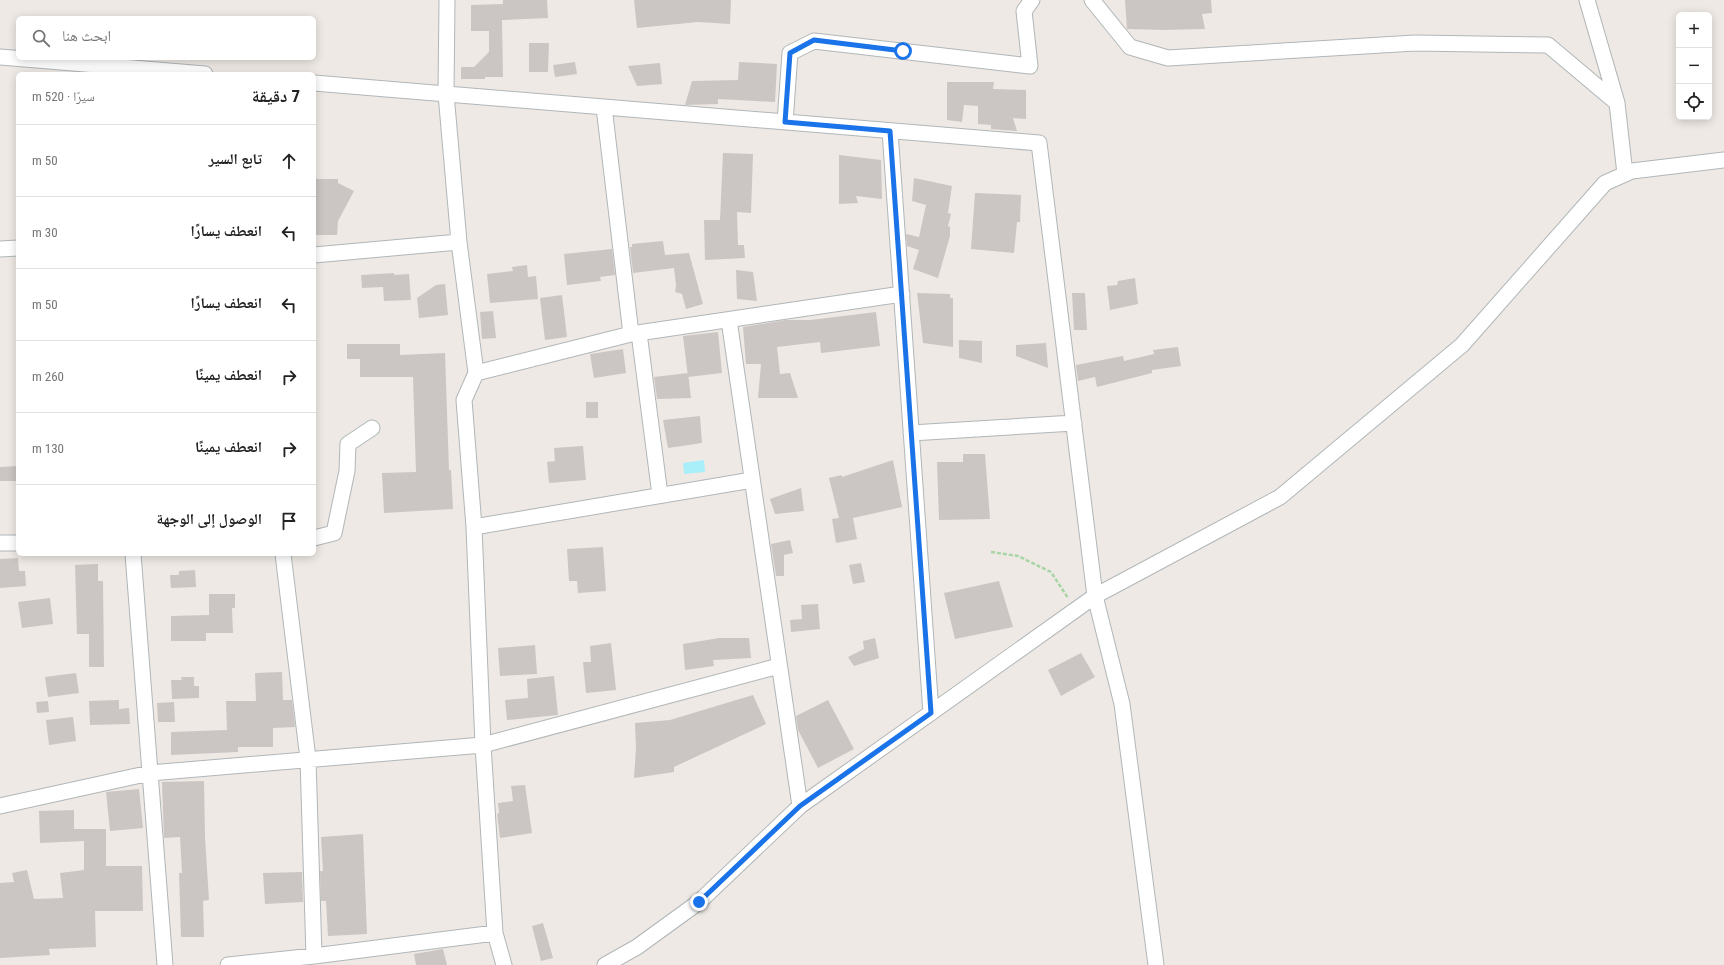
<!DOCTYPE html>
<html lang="ar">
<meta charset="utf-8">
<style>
:root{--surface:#fff;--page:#f6f6f6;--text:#222;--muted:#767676;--line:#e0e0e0}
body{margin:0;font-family:"Roboto Condensed","Noto Naskh Arabic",sans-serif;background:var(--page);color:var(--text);direction:rtl}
.controls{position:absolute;right:12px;top:12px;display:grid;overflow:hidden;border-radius:6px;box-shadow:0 2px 10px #0003}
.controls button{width:36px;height:36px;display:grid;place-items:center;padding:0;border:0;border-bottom:1px solid var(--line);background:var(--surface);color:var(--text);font:20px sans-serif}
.stop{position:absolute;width:12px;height:12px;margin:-9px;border:3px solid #1a73e8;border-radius:50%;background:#fff}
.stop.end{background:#1a73e8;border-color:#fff;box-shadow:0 1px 4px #0008}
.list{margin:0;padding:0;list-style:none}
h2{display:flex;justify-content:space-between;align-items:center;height:52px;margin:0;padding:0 16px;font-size:17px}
h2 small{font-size:13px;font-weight:400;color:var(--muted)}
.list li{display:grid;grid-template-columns:26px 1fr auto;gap:12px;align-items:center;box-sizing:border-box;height:72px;padding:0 16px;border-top:1px solid var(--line)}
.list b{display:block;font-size:15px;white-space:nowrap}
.list em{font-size:13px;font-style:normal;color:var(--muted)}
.icon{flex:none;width:22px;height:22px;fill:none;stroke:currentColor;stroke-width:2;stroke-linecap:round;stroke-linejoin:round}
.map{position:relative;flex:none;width:1724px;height:965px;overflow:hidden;direction:ltr}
.search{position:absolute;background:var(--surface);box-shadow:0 2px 10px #0003;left:16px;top:16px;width:300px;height:44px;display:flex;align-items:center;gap:10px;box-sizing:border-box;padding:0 14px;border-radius:6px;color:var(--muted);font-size:15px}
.panel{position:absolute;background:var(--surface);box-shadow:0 2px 10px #0003;left:16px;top:72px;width:300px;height:484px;border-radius:6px;direction:rtl}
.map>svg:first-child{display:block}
</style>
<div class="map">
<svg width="1724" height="965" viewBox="0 0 1724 965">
<rect width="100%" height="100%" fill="#eee9e4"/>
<!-- water -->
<path fill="#a8effa" d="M704,460l1,12 -21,2 -1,-11z"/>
<!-- building -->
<path fill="#cbc6c3" d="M503,0h44l1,18 -46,2 1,57h-18v2h-24v-12h13l15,-15v-21h-18v-26l32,-1z
M634,0h97l-1,24 -32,-2 -61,6z
M1125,0h86l1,13 -10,1 3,15 -41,1 -37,-1z
M529,43h20l-1,29h-19z
M575,62l2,12 -22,3 -2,-12z
M739,62l38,2 -2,38 -57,-3v5l-33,1 7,-24 46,-1z
M660,63l2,21 -25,2 -9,-20z
M947,82h47l-1,7 33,1v29l-13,-1 4,13 -26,-2v-4l-13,-1v-18l-14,-1 -2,17 -15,-2z
M723,153l30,1 -2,59 -14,-1 1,33h6l1,13 -40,2 -1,-40h16z
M839,155l42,5 1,39 -26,-3 2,7 -19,1z
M914,178l38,8 -4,27 3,1 -3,12 2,1v9l-12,42 -25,-9 6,-19 -12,-4 -1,-12 13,3 7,-32 -14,-4z
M314,179h24v4l16,8 -16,30 -1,14h-22z
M975,193l46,2 -1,27h-3l-3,31 -43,-4z
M663,241l2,14 24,-2 14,51 -17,5 -4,-15 -7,-2 1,-7 -2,-17 -41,5 -3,-26h2v-3z
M612,249l3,26 -15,2 1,4 -34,4 -3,-31z
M527,265l1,12 8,-1 2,23 -48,4 -3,-29 26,-3 -1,-4z
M736,270l17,2 4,29 -20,-2z
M394,273v2l15,-1 2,26 -27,1 -1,-14 -21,1 -1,-13z
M1135,278l3,26 -28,6 -3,-24 10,-1 1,-4z
M445,284l3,31 -29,3 -2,-20 19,-13z
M917,293l33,1v4h3v49l-30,-4z
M1072,293h13l2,37h-13z
M562,295l5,42 -22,3 -5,-42z
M493,311l3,27 -14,1 -2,-27z
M876,312l4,34 -59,7 -1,-11 -43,5 3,27 10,-1 8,25h-40l3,-34h-15l-3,-37 43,-7h24z
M718,332l4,41 -34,4 -5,-41z
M959,340l23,1v22l-23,-5z
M1046,343l2,25 -32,-12v-11z
M347,344h53v11l45,-2 4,117h2l2,39 -69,4 -2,-40 34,-1 -3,-95h-53v-18h-13z
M1178,347l3,19 -29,4v3l-55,14 -2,-10 -17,4 -2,-16 47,-9 1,5 30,-7 -1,-4z
M623,349l3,24 -32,5 -4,-24z
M688,373l3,25 -34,1 -3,-22z
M586,402h12v16h-12z
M700,416l2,27 -34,5 -5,-28z
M583,446l3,34 -37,3 -2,-21 8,-1 -1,-13z
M963,454h22l5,65 -51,1 -2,-58h26z
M893,460l9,47 -49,11 4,21 -21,4 -4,-24 7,-1 -10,-40 13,-3v2z
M18,466v15h-18v-14z
M801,488l3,23 -29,3 -5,-15z
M790,540l3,13 -9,2v21h-8l-5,-32z
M603,547l3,44 -28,2 -1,-12h-8l-2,-32z
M18,558l1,13h6l1,15 -26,2v-29z
M861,563l4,19 -12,2 -4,-19z
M98,564v17h5l1,86h-15v-33h-12l-2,-69z
M195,570l1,17 -25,1 -1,-13h9v-4z
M999,581l14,46 -58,12 -11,-46z
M209,594h26v14h-3l1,25h-27v8h-35v-25l38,-1z
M50,598l3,26 -31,4 -4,-26z
M818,604l2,25 -29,3 -1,-12 12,-1 -1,-14z
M719,638h30l2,20 -38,2 1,6 -29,4 -2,-26z
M875,638l4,20 -25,8 -6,-9 16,-8 -1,-8z
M611,643l5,47 -30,3 -3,-31h8l-1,-16z
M535,645l2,29 -37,2 -2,-28z
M1081,653l14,24 -34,19 -13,-26z
M282,672l1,28h9l3,27 -22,1v19h-35v5l-67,3v-23l56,-2 -1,-29h30l-1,-28z
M76,673l3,20 -31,4 -3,-20z
M554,676l4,39 -51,5 -2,-20 23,-2 -1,-19z
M181,677h13v9h5v12l-27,1 -1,-19h11z
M753,695l13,29 -92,43v5l-40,6 2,-30 -1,-25 35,-3z
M119,700v9l10,-1 1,16 -40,1 -1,-24z
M828,700l26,49 -36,19 -20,-38 -2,-14z
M48,701l1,11 -12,1 -1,-11z
M174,702l1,20h-17l-1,-19z
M73,717l3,24 -27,4 -3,-25z
M204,781l1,56 4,63 -6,1 1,36h-23l-2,-64h3l-2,-36 -16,1 -2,-56z
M525,785l7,48 -32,5 -3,-24 2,-1 -1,-10 15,-2 -2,-15z
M139,789l4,39 -33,3 -4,-39z
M74,810v19h32v37h36l1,45h-48l1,36 -47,2 1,6 -50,3v-75l14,-1 -2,-9 15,-3 7,29 29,-1 -3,-25 24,-3v-29l-44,2 -1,-32z
M363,834l4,100 -39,2 -2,-35h-5l-1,-30h3l-2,-34z
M302,872l1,30 -38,2 -2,-31z
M543,923l10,35 -12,3 -9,-35z
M443,949l4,16h-31l-2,-11z"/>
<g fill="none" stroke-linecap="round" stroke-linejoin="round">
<defs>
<path id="minor" d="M447,0l-1,94 13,148 17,131 -12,27 10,127 9,218 12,188 9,32
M1092,0l38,47 38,11 247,-15 133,2 69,58 8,71
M1587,0l30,103
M0,57l205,17
M314,83l725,60 56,453 27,108 34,261
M604,107l27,227
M785,122l5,-69 24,-12 216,25 -6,-55 8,-11
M890,131l41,582
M0,249l18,-1
M314,255l145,-13
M729,320l71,486
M639,333l21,162
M476,373l155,-39 271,-40
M911,433l163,-10
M474,527l278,-47
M314,538l20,-5 13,-62 1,-27 24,-16
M0,543h18
M133,554l32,411
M283,554l25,205 6,197
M0,806l150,-33 333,-28 296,-79
M228,965l86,-9 181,-23
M605,965l32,-18 62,-45 101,-96 295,-210 185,-99 182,-152 143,-162 27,-12 92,-11"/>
</defs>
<!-- minor casing -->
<use href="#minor" stroke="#b1b6b8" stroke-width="17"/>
<!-- path -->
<path stroke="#a8d5a6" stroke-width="2.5" stroke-dasharray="4 2" stroke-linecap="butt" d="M991,552l27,4 33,16 17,26"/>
<!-- minor -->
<use href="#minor" stroke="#fff" stroke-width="15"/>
</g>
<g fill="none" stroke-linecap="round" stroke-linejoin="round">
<!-- route -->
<path stroke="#1a73e8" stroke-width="5" d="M699,902l101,-96 131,-93 -41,-582 -105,-9 5,-69 24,-13 89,11"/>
</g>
</svg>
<div class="controls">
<button>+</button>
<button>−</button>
<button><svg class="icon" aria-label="locate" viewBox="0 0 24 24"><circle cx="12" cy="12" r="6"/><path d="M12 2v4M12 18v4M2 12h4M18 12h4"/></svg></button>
</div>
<div class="stop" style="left:903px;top:51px"></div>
<div class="stop end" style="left:699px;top:902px"></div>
<div class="search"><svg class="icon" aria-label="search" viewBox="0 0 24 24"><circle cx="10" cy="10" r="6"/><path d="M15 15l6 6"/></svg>ابحث هنا</div>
<section class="panel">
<h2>7 دقيقة<small>سيرًا · 520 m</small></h2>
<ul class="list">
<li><svg class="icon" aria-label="ahead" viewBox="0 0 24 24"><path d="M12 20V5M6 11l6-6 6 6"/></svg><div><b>تابع السير</b></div><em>50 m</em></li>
<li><svg class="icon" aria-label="left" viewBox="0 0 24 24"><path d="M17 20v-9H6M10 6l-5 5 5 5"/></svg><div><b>انعطف يسارًا</b></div><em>30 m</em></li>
<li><svg class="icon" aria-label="left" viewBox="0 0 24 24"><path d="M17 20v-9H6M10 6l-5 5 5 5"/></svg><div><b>انعطف يسارًا</b></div><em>50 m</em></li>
<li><svg class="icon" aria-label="right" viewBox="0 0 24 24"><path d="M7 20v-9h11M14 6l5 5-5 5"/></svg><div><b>انعطف يمينًا</b></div><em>260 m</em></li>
<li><svg class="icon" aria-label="right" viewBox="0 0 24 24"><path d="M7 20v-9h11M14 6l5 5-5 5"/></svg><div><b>انعطف يمينًا</b></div><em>130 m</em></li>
<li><svg class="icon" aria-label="arrive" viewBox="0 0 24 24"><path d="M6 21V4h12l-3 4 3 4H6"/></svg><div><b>الوصول إلى الوجهة</b></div></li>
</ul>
</section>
</div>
